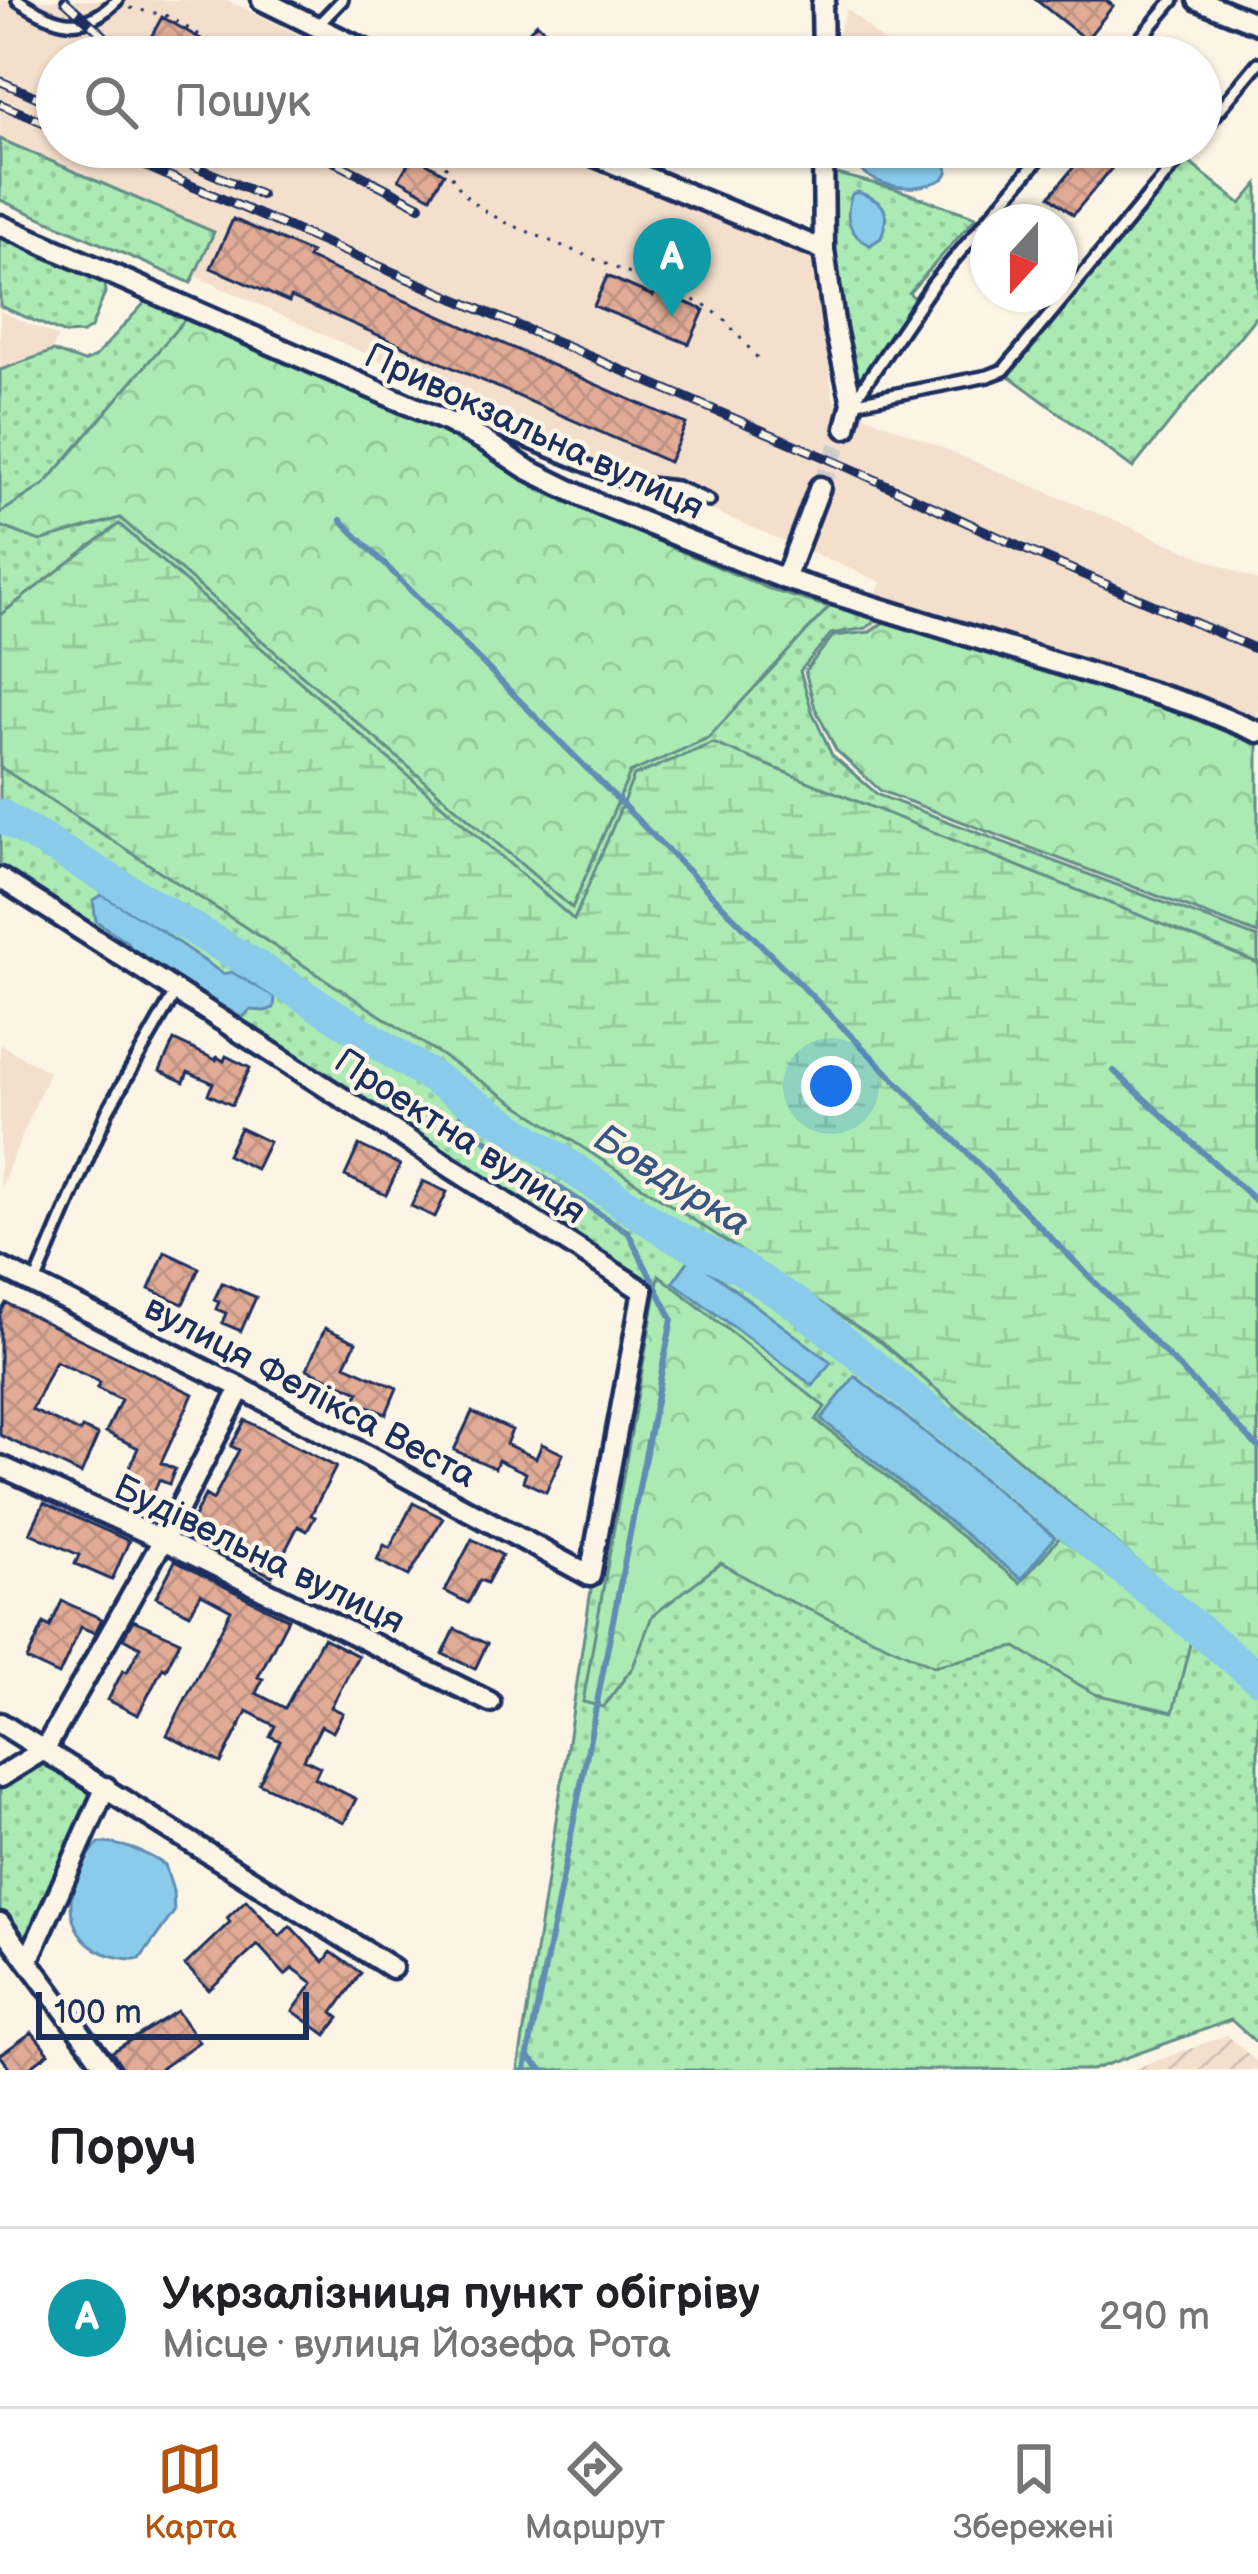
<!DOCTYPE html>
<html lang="uk">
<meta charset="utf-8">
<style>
:root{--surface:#fff;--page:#f6f6f6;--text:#202124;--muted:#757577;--line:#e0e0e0;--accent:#b45309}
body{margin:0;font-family:"Balsamiq Sans",sans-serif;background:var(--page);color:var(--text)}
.compass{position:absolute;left:970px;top:204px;width:108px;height:108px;border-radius:50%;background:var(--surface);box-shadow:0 3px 9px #0004;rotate:201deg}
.scale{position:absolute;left:36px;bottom:30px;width:273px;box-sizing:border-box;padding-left:12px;border:6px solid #1b2f5e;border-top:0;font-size:33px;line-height:42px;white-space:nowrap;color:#1b2f5e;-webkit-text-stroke:9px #fcf5e5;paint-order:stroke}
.you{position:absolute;left:831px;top:1086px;width:42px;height:42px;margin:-30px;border:9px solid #fff;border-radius:50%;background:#1a73e8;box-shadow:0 0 0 18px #1a73e833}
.badge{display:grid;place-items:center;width:78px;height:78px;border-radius:50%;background:var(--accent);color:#fff;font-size:39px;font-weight:700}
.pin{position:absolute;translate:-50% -99px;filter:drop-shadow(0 3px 6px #0008)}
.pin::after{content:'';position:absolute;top:63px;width:42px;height:36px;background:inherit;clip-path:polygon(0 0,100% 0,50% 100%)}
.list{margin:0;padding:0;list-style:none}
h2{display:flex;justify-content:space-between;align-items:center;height:156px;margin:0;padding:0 48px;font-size:51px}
h2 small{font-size:39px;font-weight:400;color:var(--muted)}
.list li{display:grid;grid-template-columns:78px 1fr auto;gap:36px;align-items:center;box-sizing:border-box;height:180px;padding:0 48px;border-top:3px solid var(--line)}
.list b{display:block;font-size:45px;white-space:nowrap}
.list p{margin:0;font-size:39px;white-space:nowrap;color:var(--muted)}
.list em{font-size:39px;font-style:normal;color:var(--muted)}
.icon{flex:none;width:66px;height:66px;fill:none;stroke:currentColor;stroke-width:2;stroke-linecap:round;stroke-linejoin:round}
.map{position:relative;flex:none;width:1258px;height:2070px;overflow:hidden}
.search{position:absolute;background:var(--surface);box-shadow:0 3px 9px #0004;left:36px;right:36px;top:36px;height:132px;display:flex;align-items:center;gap:30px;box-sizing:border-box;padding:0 42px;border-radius:66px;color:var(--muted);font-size:45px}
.sheet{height:336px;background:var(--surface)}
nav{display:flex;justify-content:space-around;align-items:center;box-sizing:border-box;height:168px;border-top:3px solid var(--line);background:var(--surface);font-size:33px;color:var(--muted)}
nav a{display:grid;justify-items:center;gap:6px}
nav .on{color:var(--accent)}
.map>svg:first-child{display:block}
</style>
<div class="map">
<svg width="1258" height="2070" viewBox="0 0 1258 2070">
<defs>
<pattern id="industrial-furrows" width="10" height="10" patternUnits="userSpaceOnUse" patternTransform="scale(3)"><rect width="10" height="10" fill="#f4dfcd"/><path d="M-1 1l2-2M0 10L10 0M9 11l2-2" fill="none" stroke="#d1c0b2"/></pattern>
<pattern id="green-dots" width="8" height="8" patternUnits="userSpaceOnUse" patternTransform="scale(3)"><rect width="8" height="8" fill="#abebb3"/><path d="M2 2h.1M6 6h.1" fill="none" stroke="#93ca9c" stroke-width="1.8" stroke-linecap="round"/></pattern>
<pattern id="forest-crowns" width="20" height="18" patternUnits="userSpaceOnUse" patternTransform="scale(3)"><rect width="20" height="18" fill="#abebb3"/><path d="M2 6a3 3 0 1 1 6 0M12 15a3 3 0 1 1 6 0" fill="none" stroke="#93ca9c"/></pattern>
<pattern id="wetland-marsh" width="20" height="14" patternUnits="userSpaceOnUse" patternTransform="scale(3)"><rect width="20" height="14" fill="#abebb3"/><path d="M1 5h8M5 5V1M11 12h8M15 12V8" fill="none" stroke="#93ca9c"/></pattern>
<pattern id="building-cross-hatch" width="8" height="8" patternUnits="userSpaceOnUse" patternTransform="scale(3)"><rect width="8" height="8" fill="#e1ab95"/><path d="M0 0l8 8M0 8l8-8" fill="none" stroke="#c09383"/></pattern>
</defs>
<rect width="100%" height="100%" fill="#fcf5e5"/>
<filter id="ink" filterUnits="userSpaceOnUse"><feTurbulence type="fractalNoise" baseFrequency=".00833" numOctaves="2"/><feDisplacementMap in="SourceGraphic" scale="24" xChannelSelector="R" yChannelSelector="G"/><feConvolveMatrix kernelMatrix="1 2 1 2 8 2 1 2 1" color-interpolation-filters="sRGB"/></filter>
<g filter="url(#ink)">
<!-- built -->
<path fill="#f4dfcd" d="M0,0h227l118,57h-288v90h482l274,112 21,143 424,179v293l-423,-175 46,-117 -225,-95 -460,-211 -5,7 -191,-83z
M847,9l54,48h-66v-15z
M0,311l58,26 -39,90 -19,-8z
M0,1044l49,28 -49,117z"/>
<!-- industrial -->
<path fill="url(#industrial-furrows)" d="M1227,2035l31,28v7h-127z"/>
<!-- green -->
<path fill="url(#green-dots)" stroke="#638d88" stroke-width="3" d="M0,139l214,93 -23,51 -191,-83z
M1185,159l56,45 17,-20v130l-125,154 -124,-92z
M825,171l71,18 80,28 -67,76 11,10 -68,100 -28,-153z
M0,225l103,50 2,18 -14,35 -8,5 -18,1 -65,-28z
M149,298l333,147 399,172 -15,11 -35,6 -31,37 12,40 20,44 46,40 380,143v1106l-27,-24 -139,50h-574l75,-493 54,-288 -647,-421v-498l53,-19 31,11 11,-5z
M47,1755l53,33 -74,163 -26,-36v-131z"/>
<!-- forest -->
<path fill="url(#forest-crowns)" stroke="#638d88" stroke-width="3" d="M185,319l293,129 61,42 235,101 55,16 -121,131 -78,35 -58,135 -452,-390 -80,23 -40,-15v-13l45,-29z
M888,619l305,94 65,26v195l-377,-143 -45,-41 -21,-42 -10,-37 28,-35 37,-4z
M659,1275l166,132 -9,13 204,163 40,-46 131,103 -18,72 -78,-18 -79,-47 -82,19 -162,-73 -51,-30 -69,53 -19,51 -30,40 -20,-5z"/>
<!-- wetland -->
<path fill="url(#wetland-marsh)" stroke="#638d88" stroke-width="3" d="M119,524l455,396 60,-144 79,-33 545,220v701l-376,-321 -882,-576v-152z"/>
<!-- water -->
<path fill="#8acbeb" stroke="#5e8db3" stroke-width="3" d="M844,147h98l6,24 -5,8c-35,18 -84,6 -99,-32z
M858,192c28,11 33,17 23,46l-11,7c-22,-10 -26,-29 -18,-51z
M102,895l48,28 73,51 9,-2 43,25 -1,11 -9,3 -15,-1 -8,8 -111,-68 -4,-8 -31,-21 -3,-21z
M691,1257l140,105 -18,24 -140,-104z
M855,1376l200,161 -34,42 -200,-160z
M99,1843c23,0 46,9 66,22l8,26 1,21 -34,47c-56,2 -86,-41 -59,-92 4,-9 12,-17 18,-24z"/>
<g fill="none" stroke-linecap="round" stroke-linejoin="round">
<!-- stream -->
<path stroke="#5e8db3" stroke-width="6" d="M341,520l917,927
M1114,1071l144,132
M465,1100l-6,23 169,109 44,87 -147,751
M528,2057l15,13"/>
<!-- river -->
<path stroke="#8acbeb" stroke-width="33" d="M0,815l258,152 240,152 174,116 70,34 55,35 461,374"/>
</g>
<!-- building -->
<path fill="url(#building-cross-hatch)" stroke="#1b2f5e" stroke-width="3" d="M1036,0h70l7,6 -27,34z
M162,17l71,40h-93z
M537,23l17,17 -17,17h-18l-8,-8z
M1090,147h6l20,16 -43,52 -23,-19z
M413,155l31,18 -13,24 -32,-18z
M233,219l78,34 -3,5 378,166 -17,38 -378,-165 -2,5 -78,-34z
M607,276l46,20 3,-6 48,20 -15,34 -95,-38z
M174,1040l42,20 1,-3 7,4 2,-5 24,12 -18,37 -24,-11 5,-11 -25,-11 -4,10 -24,-11z
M240,1128l29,14 -13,27 -29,-14z
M359,1145l41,20 -14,30 -41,-19z
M423,1181l24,11 -12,25 -24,-11z
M165,1252l34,16 -16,36 -34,-15z
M222,1283l34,14 -15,34 -19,-8 4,-10 -10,-4 3,-7 -5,-2z
M6,1303l187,91 -32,69 14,6 -6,15 -10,-4 -9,21 -30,-13 18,-40 -32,-16 15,-32 -24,-12 3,-6 -45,-21 -23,49 48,22 2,-4 16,7 -17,39 -81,-39v-121z
M325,1328l31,14 -11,23 52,23 -11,26 -31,-14 4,-8 -52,-23z
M472,1412l40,18 -6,14 30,14 6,-14 21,10 -17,38 -23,-11 3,-8 -28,-13 -3,8 -41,-18z
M245,1420l91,47 -25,48 4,2 -8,14 -9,-5 -26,50 -18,-9 4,-9 -34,-18 -2,4 -33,-17 16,-32 8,5 26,-50 -8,-4z
M44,1503l85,38 -17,39 -37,-16 4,-9 -49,-22z
M413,1503l30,15 -34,58 -32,-16 7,-15 6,3z
M472,1539l30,16 -15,28 -7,-3 -12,23 -23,-12z
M175,1561l113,58 -30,58 5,2 -7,14 29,15 38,-70 35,18 -27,51 12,6 -10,19 -12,-6 -17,33 16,8 -5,11 41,21 -12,24 -85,-40 21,-42 -10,-5 5,-10 -28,-15 -26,52 -54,-28 64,-125 -30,-16 -11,20 -34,-17z
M62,1601l40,18 -7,14 -14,-6 -22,48 -32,-15 17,-37 6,4z
M133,1620l47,21 -14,28 -3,-2 -25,48 -30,-15 15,-30 4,2 13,-25 -17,-9z
M455,1629l32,15 -12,25 -32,-15z
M246,1900l34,36 10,-10 34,36 7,-10 30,21 -28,40 6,5 -13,17 -33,-24 20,-28 -20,-15 -8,7 -27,-30 -49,45 -24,-25 45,-43 -3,-4z
M177,2011l22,31 -40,28h-35l-12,-18z
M32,2032l17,21 -23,17h-15l-11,-15z"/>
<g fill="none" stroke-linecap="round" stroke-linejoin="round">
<!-- street-tunnel -->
<path stroke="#cfcdca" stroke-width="18" stroke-dasharray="18 9" stroke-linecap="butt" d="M820,487l26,-59"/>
<defs>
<path id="lane" d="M18,0c35,23 65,36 99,0
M317,26l25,-26
M1125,57l48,-57
M1201,132l57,-69
M855,399l78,-115 116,-137
M852,403l136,-27 16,-6 185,-223
M452,421l10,-2 18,3 142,59 54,6 33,14
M35,1283l73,-173 68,-119"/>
<path id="street" d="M262,0l117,57
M1198,0l60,24
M823,57l-1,-53 3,-4
M573,147l251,103
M823,147l1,103 11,79 17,74 -6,25
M0,225l446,196 39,20 42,28 71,35 187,75 410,127 63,26
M785,579l35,-92
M0,878l643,413 -53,285 -349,-188 -241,-121
M0,1466l163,74 327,162
M0,1723l392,245
M0,1777l45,-28 118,-209 78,-152
M0,1923l108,147
M28,1961l78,-174"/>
</defs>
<!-- lane casing -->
<use href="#lane" stroke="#1b2f5e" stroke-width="18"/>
<!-- street casing -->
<use href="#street" stroke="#1b2f5e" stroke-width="27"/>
<!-- path -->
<path stroke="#1b2f5e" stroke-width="3" stroke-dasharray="3 9" stroke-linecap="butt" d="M130,8l35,7 73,42
M430,147c15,14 22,33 35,48 12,13 27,20 42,28l198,82 19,14 37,43"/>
<!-- lane -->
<use href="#lane" stroke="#fcf5e5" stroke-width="9"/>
<!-- street -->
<use href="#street" stroke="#fcf5e5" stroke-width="18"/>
<defs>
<path id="rail" d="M64,0l64,57
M0,81l57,25
M0,104l57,24
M101,147l751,322 170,79 236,102
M151,147l110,48
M306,147l114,59"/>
</defs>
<!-- rail casing -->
<use href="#rail" stroke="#1b2f5e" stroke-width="10"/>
<!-- rail -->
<use href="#rail" stroke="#fcf5e5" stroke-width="6" stroke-dasharray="18" stroke-linecap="butt"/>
</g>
</g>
<g text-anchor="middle" stroke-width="9" stroke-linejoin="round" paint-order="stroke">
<!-- street labels -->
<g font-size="36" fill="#1b2f5e" stroke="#fcf5e5">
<text transform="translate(535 430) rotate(25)" y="13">Привокзальна вулиця</text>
<text transform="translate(461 1135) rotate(33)" y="13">Проектна вулиця</text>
<text transform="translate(311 1390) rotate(28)" y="13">вулиця Фелікса Веста</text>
<text transform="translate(260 1553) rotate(26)" y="13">Будівельна вулиця</text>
</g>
<!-- water labels -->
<g font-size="39" font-style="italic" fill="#375681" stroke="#fcf5e5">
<text transform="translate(673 1179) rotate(32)" y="14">Бовдурка</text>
</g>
</g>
</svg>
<svg class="compass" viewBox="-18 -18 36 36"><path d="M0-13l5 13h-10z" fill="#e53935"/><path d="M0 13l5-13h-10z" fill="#757577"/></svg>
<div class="scale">100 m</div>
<div class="you"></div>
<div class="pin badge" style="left:672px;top:317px;background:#0f9aa8">A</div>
<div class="search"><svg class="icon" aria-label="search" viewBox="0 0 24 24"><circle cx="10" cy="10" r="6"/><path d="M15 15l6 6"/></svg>Пошук</div>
</div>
<section class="sheet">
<h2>Поруч<small></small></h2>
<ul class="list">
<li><span class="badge" style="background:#0f9aa8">A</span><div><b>Укрзалізниця пункт обігріву</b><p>Місце · вулиця Йозефа Рота</p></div><em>290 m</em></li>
</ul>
</section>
<nav>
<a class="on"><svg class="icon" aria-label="map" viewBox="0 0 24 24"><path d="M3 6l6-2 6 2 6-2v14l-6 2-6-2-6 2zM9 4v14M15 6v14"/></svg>Карта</a>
<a><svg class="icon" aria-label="directions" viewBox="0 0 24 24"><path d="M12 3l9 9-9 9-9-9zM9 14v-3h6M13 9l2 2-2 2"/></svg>Маршрут</a>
<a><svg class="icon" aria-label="saved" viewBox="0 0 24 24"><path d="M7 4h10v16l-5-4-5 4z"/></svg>Збережені</a>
</nav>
